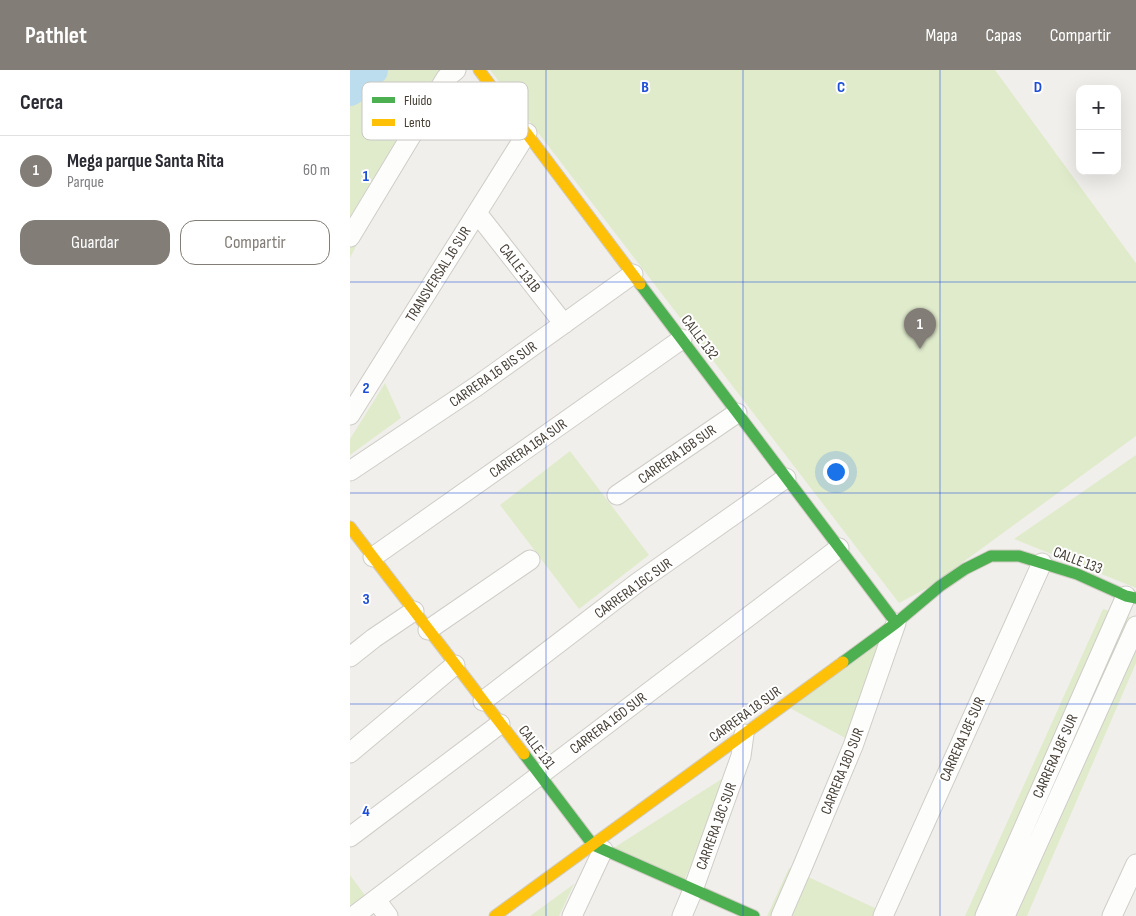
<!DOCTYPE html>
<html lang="es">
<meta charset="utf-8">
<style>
:root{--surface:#fff;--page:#f7f7f7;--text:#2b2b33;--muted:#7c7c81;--line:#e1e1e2;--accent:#827d76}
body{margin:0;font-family:"Sofia Sans Condensed",sans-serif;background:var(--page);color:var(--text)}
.controls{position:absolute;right:15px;top:15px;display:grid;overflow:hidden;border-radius:10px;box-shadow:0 5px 20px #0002}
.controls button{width:45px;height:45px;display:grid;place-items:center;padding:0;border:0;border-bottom:1px solid var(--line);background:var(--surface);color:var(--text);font:25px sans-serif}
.you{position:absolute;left:485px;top:401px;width:18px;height:18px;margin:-12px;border:4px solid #fff;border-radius:50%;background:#1a73e8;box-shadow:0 0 0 8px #1a73e833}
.badge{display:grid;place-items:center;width:32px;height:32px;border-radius:50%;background:var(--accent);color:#fff;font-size:16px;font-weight:700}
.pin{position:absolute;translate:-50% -41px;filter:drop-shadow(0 1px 2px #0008)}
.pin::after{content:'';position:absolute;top:26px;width:18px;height:15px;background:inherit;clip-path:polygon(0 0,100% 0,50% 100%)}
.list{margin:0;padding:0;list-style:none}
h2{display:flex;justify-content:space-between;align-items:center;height:65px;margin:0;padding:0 20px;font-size:21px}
h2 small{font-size:16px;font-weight:400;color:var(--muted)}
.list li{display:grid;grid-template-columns:32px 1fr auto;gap:15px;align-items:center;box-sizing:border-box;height:70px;padding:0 20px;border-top:1px solid var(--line)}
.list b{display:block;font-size:19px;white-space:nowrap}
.list p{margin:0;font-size:16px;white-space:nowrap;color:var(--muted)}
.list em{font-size:16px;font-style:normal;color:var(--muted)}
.actions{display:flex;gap:10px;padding:15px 20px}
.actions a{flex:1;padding:11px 0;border:1px solid var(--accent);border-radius:15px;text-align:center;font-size:18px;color:var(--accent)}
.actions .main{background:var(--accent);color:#fff}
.map{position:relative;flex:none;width:786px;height:846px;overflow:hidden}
header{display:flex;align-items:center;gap:30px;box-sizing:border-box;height:70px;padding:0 25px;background:var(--accent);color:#fff}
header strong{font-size:24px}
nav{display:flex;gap:28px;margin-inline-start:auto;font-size:18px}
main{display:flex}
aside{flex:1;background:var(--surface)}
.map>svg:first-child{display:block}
</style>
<header>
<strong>Pathlet</strong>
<nav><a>Mapa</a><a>Capas</a><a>Compartir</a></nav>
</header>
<main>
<aside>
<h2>Cerca<small></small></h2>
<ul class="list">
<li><span class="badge">1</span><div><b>Mega parque Santa Rita</b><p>Parque</p></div><em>60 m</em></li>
</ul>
<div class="actions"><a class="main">Guardar</a><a>Compartir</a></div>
</aside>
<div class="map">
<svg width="786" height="846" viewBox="0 0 786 846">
<rect width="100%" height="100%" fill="#f1efeb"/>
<!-- green -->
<path fill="#e0ebcc" d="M0,0h95l-95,188z
M140,0h505l141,193v173l-207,151 -30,16z
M35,313l16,35 -51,37v-16z
M220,381l79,104 -70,54 -79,-104z
M786,385v133l-122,-49z
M753,539l33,10v44l-109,253h-62z
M536,562l-37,108 -63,-34z
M381,703l-47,108 -72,-32z
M439,798l88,41 -3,7h-107z
M0,805l20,27 -20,13z
M224,814l-15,32h-29z"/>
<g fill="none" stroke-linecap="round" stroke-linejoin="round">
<!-- river -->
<path stroke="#bcdded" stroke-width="32" d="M0,20l22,-20"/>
<defs>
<path id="street" d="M127,143l87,111
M0,167l96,-159 10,-8
M0,345l177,-282
M0,401l127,-85 156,-112
M267,425l120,-82
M23,487l309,-218
M78,560l102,-70
M0,587l24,-19 40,-27
M133,631l154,-118 149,-105
M0,683l105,-88
M0,767l150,-113
M26,830l12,16
M4,846l485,-368
M222,846l31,-66
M332,846l11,-26 48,-134 3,-22
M431,846l23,-53 49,-117 43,-123
M533,846l159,-353
M635,846l141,-320
M655,846l131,-290
M762,846l24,-52"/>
<path id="fast" d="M290,214l256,339
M493,592l53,-39 44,-37 25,-17 26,-13h28l58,18 49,22 10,2
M174,684l69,91 161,71"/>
<path id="slow" d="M129,0l161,214
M0,457l174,227
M145,846l348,-254"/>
</defs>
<!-- street casing -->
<use href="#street" stroke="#cfcdc8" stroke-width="21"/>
<!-- fast casing -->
<use href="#fast" stroke="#d0cbc2" stroke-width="13"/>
<!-- slow casing -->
<use href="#slow" stroke="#d0cbc2" stroke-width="13"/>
<!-- street -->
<use href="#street" stroke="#fdfdfc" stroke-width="19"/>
<!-- fast -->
<use href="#fast" stroke="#4caf50" stroke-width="11"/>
<!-- slow -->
<use href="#slow" stroke="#ffc107" stroke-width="11"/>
</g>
<!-- grid -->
<path fill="none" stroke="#1d4ed8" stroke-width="1" stroke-opacity="0.55" d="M196,0v846M393,0v846M590,0v846M0,212h786M0,423h786M0,634h786"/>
<g text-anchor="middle" stroke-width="4" stroke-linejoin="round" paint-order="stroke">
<!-- street labels -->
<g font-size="15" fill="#474037" stroke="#fff">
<text transform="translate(170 198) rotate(52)" y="5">CALLE 131B</text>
<text transform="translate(88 204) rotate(-58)" y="5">TRANSVERSAL 16 SUR</text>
<text transform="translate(350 267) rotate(53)" y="5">CALLE 132</text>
<text transform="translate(143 304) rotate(-35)" y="5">CARRERA 16 BIS SUR</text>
<text transform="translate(178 378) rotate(-35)" y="5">CARRERA 16A SUR</text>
<text transform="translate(327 384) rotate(-35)" y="5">CARRERA 16B SUR</text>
<text transform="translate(728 490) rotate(21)" y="5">CALLE 133</text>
<text transform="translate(283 518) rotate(-36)" y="5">CARRERA 16C SUR</text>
<text transform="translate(395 644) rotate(-36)" y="5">CARRERA 18 SUR</text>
<text transform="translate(258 653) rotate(-37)" y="5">CARRERA 16D SUR</text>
<text transform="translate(612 669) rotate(-66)" y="5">CARRERA 18E SUR</text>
<text transform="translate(187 677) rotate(53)" y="5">CALLE 131</text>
<text transform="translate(705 686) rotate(-66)" y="5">CARRERA 18F SUR</text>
<text transform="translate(492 701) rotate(-68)" y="5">CARRERA 18D SUR</text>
<text transform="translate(366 756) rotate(-70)" y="5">CARRERA 18C SUR</text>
</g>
</g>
<!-- legend -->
<rect x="12" y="12" width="166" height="58" rx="8" fill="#fff" stroke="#c8c6c3" stroke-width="1"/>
<rect x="22" y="27" width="23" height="6" fill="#4caf50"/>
<rect x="22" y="49" width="23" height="7" fill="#ffc107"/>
<g font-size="14" fill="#474037">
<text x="54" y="35">Fluido</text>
<text x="54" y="57">Lento</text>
</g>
<g font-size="16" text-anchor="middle" font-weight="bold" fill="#1d4ed8" stroke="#fff" stroke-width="4" stroke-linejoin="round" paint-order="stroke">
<text x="295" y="22">B</text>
<text x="491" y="22">C</text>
<text x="688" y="22">D</text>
<text x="16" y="111">1</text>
<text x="16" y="323">2</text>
<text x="16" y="534">3</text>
<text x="16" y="746">4</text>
</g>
</svg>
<div class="controls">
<button>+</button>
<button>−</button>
</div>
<div class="you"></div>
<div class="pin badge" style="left:570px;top:279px">1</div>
</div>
</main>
